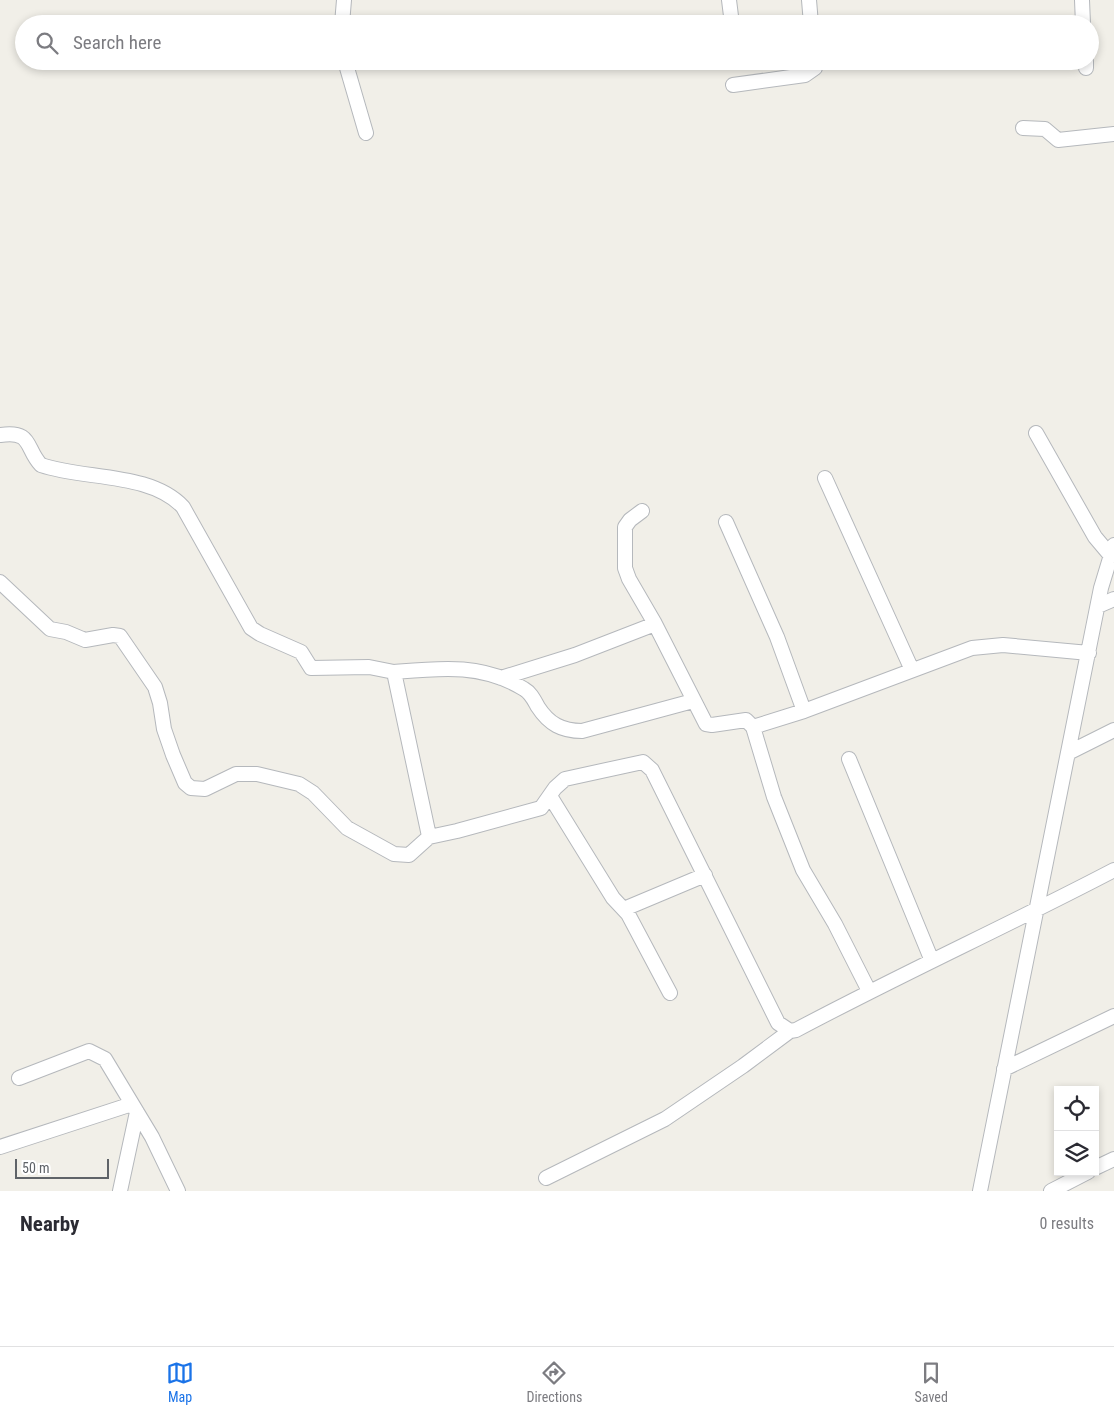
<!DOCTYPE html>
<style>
:root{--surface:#fff;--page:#f2f2f3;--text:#2b2b33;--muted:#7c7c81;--line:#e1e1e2;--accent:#1a73e8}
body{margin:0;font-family:"Roboto Condensed",sans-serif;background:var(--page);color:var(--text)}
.controls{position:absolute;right:15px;bottom:15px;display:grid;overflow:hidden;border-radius:0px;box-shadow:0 2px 8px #0003}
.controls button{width:45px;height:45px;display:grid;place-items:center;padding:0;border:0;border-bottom:1px solid var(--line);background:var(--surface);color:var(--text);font:25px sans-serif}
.scale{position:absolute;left:15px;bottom:12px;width:94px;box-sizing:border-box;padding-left:5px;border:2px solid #5f6368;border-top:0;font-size:14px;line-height:18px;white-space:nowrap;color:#5f6368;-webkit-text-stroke:4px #fff;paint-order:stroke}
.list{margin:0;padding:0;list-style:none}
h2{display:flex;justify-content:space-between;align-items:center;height:65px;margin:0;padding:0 20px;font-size:21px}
h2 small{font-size:16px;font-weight:400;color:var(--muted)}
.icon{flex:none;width:28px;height:28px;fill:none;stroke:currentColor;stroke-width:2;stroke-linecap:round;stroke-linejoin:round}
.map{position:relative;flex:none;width:1114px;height:1191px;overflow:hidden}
.search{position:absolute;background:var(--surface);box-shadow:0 2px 8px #0003;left:15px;right:15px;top:15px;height:55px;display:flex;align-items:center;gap:12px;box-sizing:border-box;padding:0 18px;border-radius:28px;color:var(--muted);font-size:19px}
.sheet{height:155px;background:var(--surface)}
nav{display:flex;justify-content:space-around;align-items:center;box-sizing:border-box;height:70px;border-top:1px solid var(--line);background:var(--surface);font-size:14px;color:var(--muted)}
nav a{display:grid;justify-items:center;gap:2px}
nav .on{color:var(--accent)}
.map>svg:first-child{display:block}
</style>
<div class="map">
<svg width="1114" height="1191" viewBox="0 0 1114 1191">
<rect width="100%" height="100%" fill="#f1efe8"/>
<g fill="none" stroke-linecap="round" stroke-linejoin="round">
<defs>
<path id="minor" d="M729,0l3,24
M809,0l2,24
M1082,0l1,24
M342,24l2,-24
M345,61l21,72
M1086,61v7
M733,85l72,-10 10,-7 1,-7
M1023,128l22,1 13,11 56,-6
M1036,433l59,104 16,19
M0,435c33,-5 25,13 41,30 44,15 109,7 142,42l68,121 9,6 41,18 10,16 58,-1 25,5
M825,478l87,192
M642,511l-12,9 -5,7v41l4,11 25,43 52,102 6,1 34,-5 7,7 21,70 29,73 32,54 34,67
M726,522l51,115 27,74
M0,582l50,47 16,3 19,8 28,-5 7,1 35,51 5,16 4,26 9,26 12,28 6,5 14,1 31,-15h21l42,10 14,9 34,35 47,26 15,1 20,-18 28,-6 84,-23 14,-20 10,-9 78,-17 9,8 126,253 12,8 6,-1c105,-56 213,-105 318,-160
M1098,606l16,-7
M501,678l74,-23 80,-31
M753,727l51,-16 168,-63 31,-3 86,8
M1068,753l46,-23
M849,759l83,202
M550,796l63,102 15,16 42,79
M429,836l-35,-164c46,-4 88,-9 130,17 7,4 10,11 14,18 11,17 24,24 44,24l111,-30
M624,909l81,-34
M1004,1069l110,-53
M19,1078l70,-27 16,8 47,78 26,54
M0,1147l132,-43
M1095,1168l19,-9
M546,1178l119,-59 78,-53 47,-35
M120,1191l17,-79
M980,1191l121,-603 13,-43
M1051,1191l37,-19"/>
</defs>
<!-- minor casing -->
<use href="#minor" stroke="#b5b8bc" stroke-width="16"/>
<!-- minor -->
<use href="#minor" stroke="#fff" stroke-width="14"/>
</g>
</svg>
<div class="controls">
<button><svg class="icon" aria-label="locate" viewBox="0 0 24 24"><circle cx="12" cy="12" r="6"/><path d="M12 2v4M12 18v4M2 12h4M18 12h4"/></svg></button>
<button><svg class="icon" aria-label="layers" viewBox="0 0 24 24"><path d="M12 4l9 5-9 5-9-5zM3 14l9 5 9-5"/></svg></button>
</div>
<div class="scale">50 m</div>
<div class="search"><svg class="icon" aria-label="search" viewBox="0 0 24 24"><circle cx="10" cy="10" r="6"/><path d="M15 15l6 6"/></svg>Search here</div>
</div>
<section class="sheet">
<h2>Nearby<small>0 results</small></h2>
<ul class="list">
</ul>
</section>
<nav>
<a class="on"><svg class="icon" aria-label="map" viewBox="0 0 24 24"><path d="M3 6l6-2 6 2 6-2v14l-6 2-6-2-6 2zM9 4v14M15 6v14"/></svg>Map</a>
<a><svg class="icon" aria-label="directions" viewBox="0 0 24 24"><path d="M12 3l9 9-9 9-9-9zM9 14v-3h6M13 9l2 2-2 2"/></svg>Directions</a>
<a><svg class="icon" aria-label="saved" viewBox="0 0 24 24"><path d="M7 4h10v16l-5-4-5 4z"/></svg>Saved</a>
</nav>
